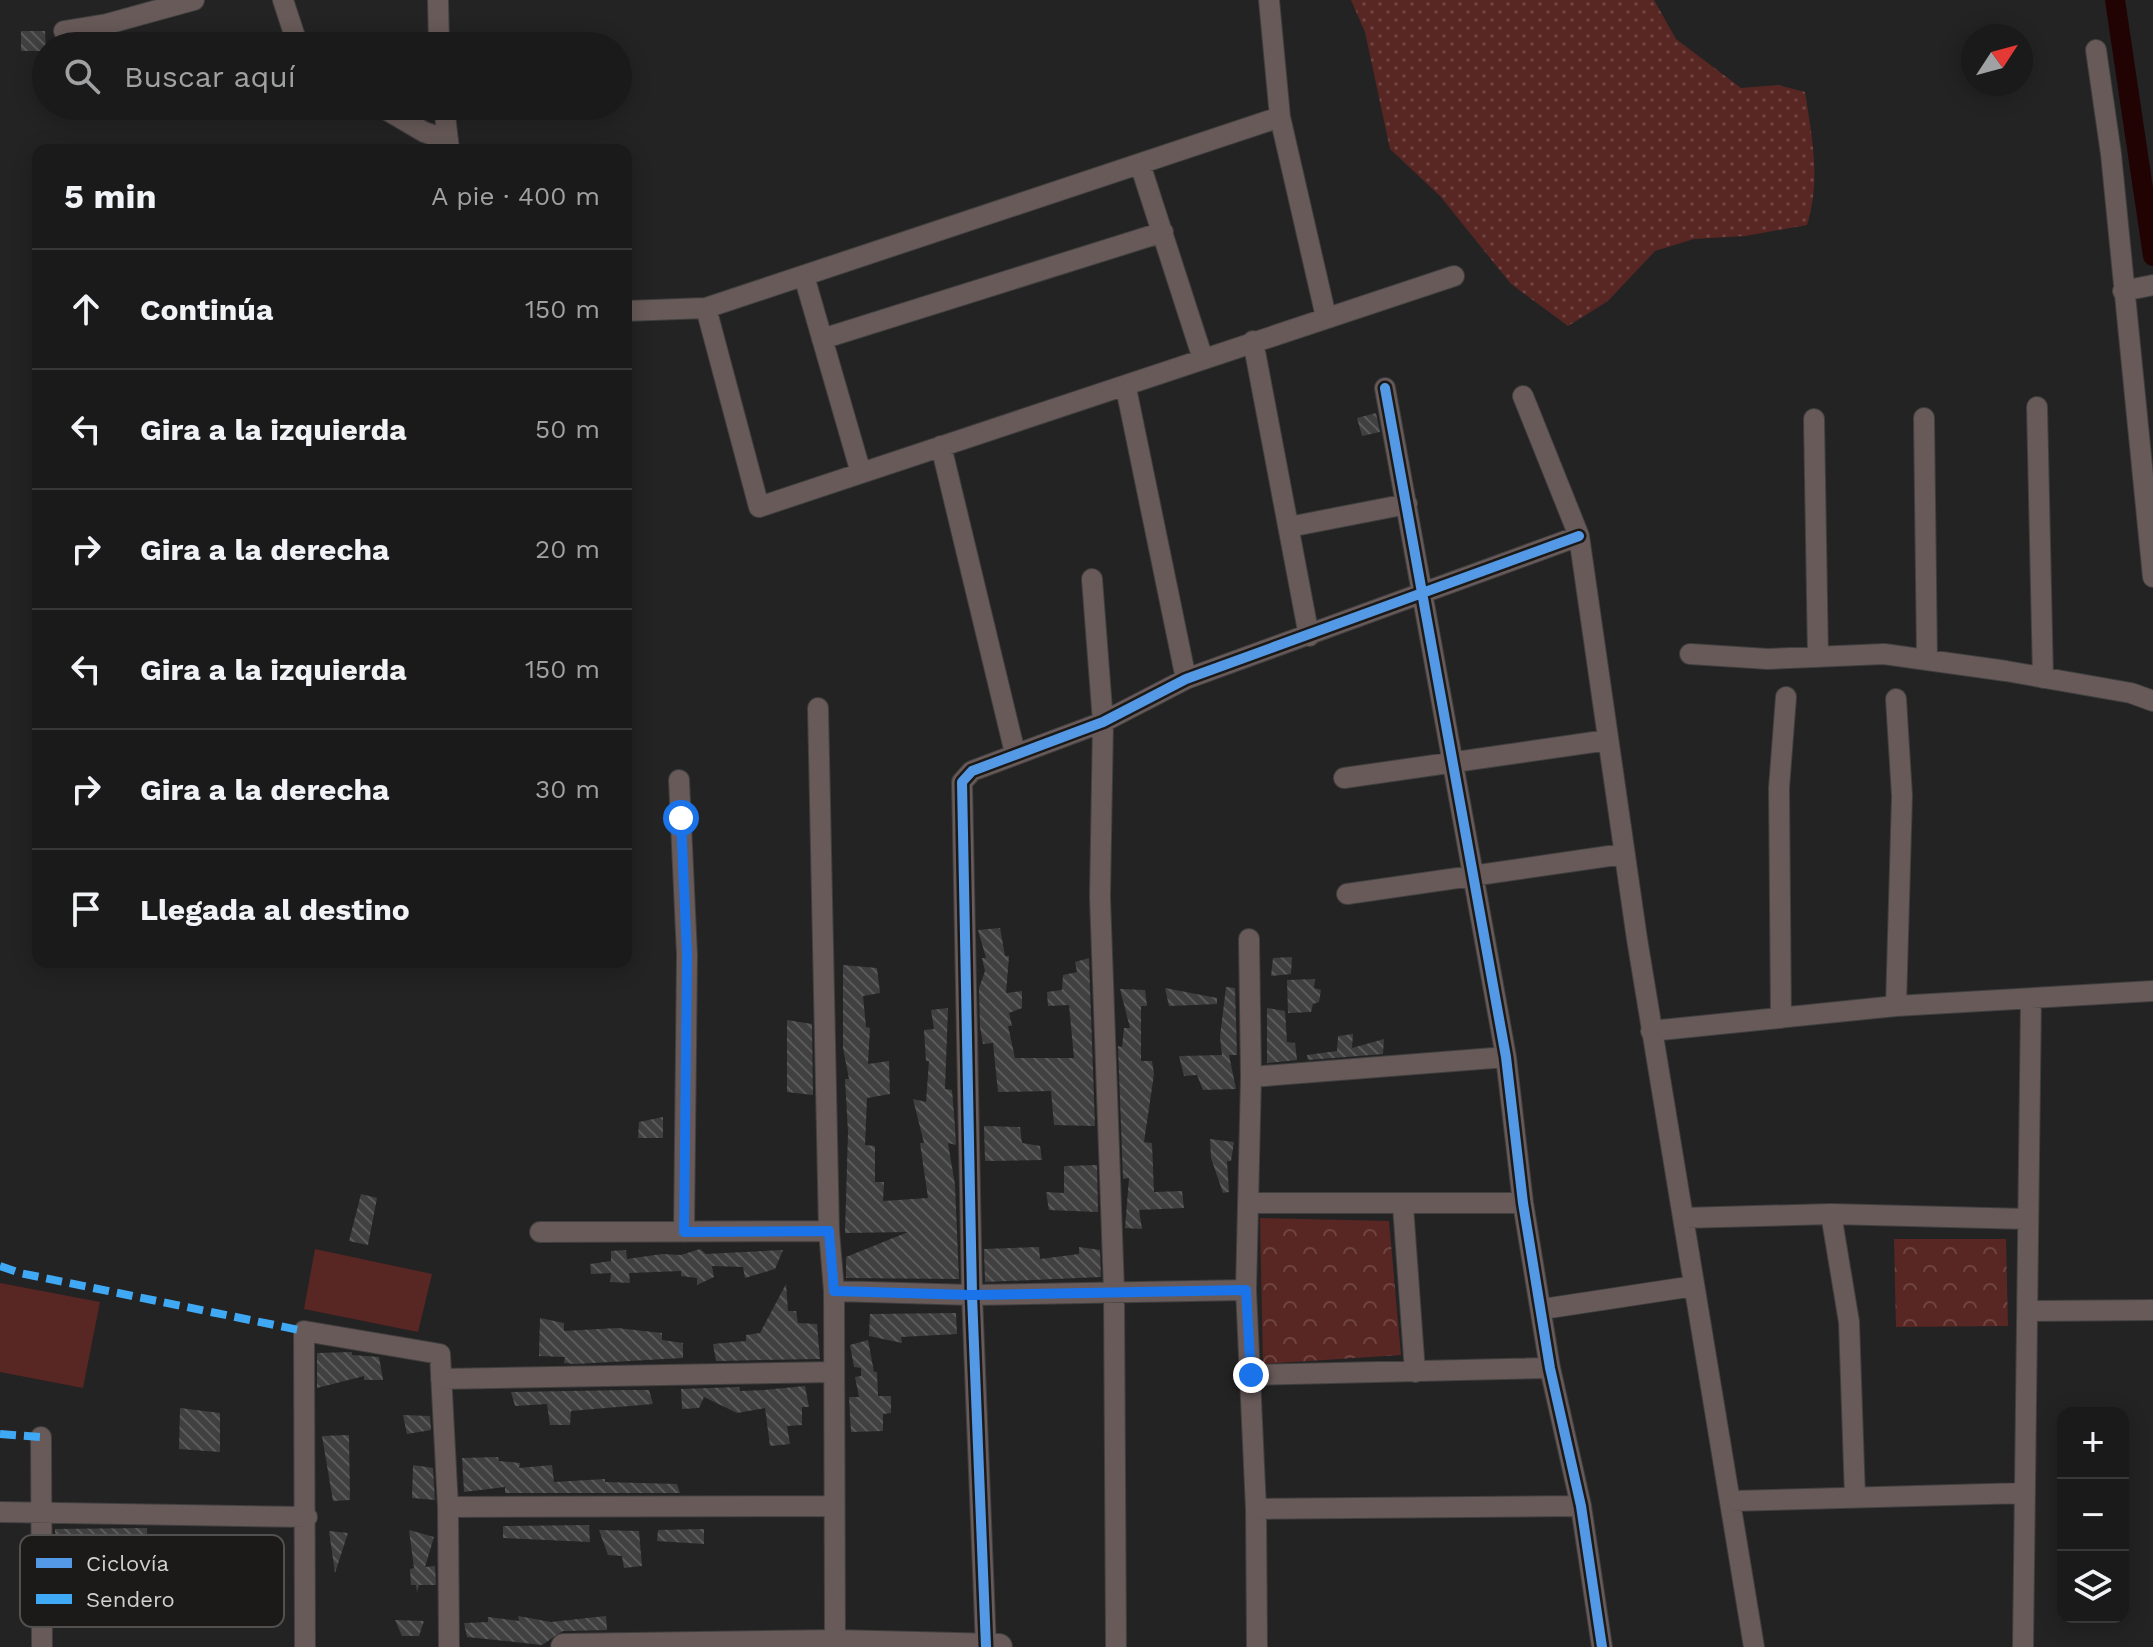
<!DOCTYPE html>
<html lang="es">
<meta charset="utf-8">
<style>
:root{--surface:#1b1a1a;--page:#282727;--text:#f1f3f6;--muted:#a0a1a2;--line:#393839}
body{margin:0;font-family:"Work Sans",sans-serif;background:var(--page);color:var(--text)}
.controls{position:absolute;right:24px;bottom:24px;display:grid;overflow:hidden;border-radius:16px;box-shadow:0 4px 20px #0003}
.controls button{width:72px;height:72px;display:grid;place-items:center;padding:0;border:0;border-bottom:2px solid var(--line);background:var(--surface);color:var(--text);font:40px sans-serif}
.compass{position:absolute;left:1961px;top:24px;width:72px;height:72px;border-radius:50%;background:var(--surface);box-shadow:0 4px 20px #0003;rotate:54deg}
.stop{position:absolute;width:24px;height:24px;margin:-18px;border:6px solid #1a73e8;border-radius:50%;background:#fff}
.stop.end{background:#1a73e8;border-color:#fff;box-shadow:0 2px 8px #0008}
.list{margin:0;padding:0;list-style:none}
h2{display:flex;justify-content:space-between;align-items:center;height:104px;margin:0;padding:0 32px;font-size:34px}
h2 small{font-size:26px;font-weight:400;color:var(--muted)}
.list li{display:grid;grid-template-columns:52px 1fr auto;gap:24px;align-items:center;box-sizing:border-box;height:120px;padding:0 32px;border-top:2px solid var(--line)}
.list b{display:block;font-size:30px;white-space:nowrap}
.list em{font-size:26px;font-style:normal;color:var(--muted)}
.icon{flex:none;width:44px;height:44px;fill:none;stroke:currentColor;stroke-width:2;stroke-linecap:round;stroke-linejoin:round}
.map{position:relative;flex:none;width:2153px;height:1647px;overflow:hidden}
.search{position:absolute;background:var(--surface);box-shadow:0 4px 20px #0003;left:32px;top:32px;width:600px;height:88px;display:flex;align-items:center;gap:20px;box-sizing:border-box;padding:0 28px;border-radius:44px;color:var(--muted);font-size:30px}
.panel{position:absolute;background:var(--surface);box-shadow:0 4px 20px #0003;left:32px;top:144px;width:600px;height:824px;border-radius:16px}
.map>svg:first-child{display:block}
</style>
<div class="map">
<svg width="2153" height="1647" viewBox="0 0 2153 1647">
<defs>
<pattern id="grass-dots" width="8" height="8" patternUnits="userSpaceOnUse" patternTransform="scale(2)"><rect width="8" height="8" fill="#582623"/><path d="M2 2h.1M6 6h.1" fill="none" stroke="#6f4442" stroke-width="1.8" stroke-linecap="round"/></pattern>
<pattern id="park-crowns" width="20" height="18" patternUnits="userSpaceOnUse" patternTransform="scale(2)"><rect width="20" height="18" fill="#582623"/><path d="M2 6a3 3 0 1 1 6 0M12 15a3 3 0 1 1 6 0" fill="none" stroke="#6f4442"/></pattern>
<pattern id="building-back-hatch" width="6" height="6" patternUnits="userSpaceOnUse" patternTransform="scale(2)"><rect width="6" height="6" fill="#414040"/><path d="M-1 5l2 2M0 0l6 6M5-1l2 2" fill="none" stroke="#5c5b5b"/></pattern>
</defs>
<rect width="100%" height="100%" fill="#242323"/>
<!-- grass -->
<path fill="url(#grass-dots)" d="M1351,0h303l22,39 65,49 37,-3 27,7c7,45 16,88 2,133l-62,11 -51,3 -39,12 -47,50 -40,25 -57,-42 -71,-88 -50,-47 -25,-117z"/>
<!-- park -->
<path fill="url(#park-crowns)" d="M1260,1218l129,3 12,134 -138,9z
M1894,1239h112l2,87 -112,1z"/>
<!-- pitch -->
<path fill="#582623" d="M315,1249l117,25 -14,58 -114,-23z
M0,1283l100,19 -17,86 -83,-16z"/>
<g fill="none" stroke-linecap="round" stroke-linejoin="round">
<!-- canal -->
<path stroke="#210303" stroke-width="20" d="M2115,0l38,256"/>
</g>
<!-- building -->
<path fill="url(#building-back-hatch)" d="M21,31h24l1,20h-25z
M1376,413l4,19 -18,4 -5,-18z
M1000,928l5,28h4l-3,37 16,-2v17l-13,5 3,13h-4l7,32h59l-5,-53 -21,1 -1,-14 15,-2 1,-15 14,-3 -2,-10 14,-4 6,168 -41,-1 -3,-34 -53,1 -5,-49 -10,1 -3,-17 -1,-39 6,-17 -3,-13h4l-8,-28z
M1292,957l-1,17 -20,2 2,-18z
M843,965l34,3 3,25 -17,3 3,31 4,1 -2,36 21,-3 1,33 -23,4 -2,47 10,1v36h9l-1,19 45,-3 -8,-55h4l-11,-44 13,3 3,-41h-3l-2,-31 10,-1 -3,-19 17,-2 -3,81 7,1 3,37 1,18 -8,-2 7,42 4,94 -113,-1v-21l62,-25 -63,1 3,-101 -3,-53h4l-6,-31z
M1315,979l-1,9 7,2 -2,12 -6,2 -2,8 -23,1 -1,-33z
M1226,987l9,1 2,67h-8l7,34 -33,1 -6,-15 -13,1 -5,-20 43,-1 -2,-18z
M1165,988l52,10v6l-48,2z
M1120,989l25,1 2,16h-6v55h11l2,13 -10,68 8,1 2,49 28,-1 2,17 -45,2 3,19 -17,-1 4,-50 -6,1 -5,-133 4,1 2,-19h6z
M1267,1008l18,3 2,31 8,1 2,17 -30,3z
M787,1020l25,4 1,71 -26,-3z
M1353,1034l-1,14 32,-9 -1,15 -75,6 -1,-5 30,-4 1,-15z
M663,1117v21h-25l1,-16z
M984,1126l36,1 2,16 18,3 2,14 -57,1z
M1210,1139l24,3 -3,19h-4l2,31 -6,1 -12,-35z
M1097,1165l1,47 -49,-2 -3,-18 18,1v-27z
M361,1194l16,4 -9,47 -19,-4z
M1039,1247l1,12 39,-5v-7l21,3 1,27 -116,5 -1,-33z
M700,1249l6,5 77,-4 -8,19 -30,9 -2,-11 -31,-1 2,11 -17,8v-7l-16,-2v-5l-52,2 1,10 -20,-1 1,-9 -20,1 -1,-10 21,-3v-10l15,-1 1,9 35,-5 19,1z
M786,1284l2,27h8l2,12 19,1 3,35 -104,2 -3,-17 33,-3v-6l14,-2z
M956,1313l1,21 -56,3 1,6 -33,-7 1,-22z
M540,1318l24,5v8l53,-3 45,5v7l21,3v15l-108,6 -11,-1 1,-6 -26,-1z
M868,1340l6,32h3l1,24h13v17l-8,1v17l-32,1 -2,-35h10l-4,-20 6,-1v-8l-7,-1 -4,-22z
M352,1352v3l27,2 4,23h-19v-4l-47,12v-35z
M805,1386l4,21h-7v18l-15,1 3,18 -20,2 -5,-38 -28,5 -33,-16 -5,11 -17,1 -1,-20 58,-2 1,4 24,-1z
M628,1390h21l4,14 -82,7 -1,14h-20l-3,-21 -32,2 -4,-14z
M180,1408l40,5v39l-41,-3z
M403,1415l27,1 1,14 -24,4z
M349,1435l1,65 -17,1 -11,-65z
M498,1457l1,4 21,2 -1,5 33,-3 2,17 51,-3v3l72,2 3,9h-175v-6l-41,5 -2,-34z
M413,1465l20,3 2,32 -23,-2z
M589,1525l1,17 -87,-4v-12z
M147,1528l1,90 -92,5 -1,-94z
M704,1529v15l-47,-3 1,-11z
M409,1530l25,7 -9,30 10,-1 1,19h-17l-2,7 -1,-7h-5l-1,-16 4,-1z
M599,1530l40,1 3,35 -18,2 -2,-12 -14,-1z
M329,1531l19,2 -13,40z
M518,1616l33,6 55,-6 1,14 -44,1 -21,14 -75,-8 -3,-14 24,-1v-5l31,4z
M395,1620l29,1 -5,15h-17z"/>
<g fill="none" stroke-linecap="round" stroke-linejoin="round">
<defs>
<path id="minor" d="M283,0l15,46
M438,0l1,46
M1269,0l11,117 46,200
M64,31l43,-7 87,-24
M2096,50l15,104 42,423
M380,106l44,26 24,8
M444,106l5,44
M1140,164l63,195
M804,276l57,197
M2123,291l30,-6
M706,308l53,199 695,-231
M626,311l80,-3 574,-191
M822,339l341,-107
M1253,341l56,295
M1126,388l60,291
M1385,388l121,669 17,146 27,165 31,138 21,141
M1523,396l56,140 58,403 117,708
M2037,407l6,271
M1924,418l3,242
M1814,419l4,238
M941,446l74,307
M1289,527l118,-23
M1092,579l11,143 -3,175 14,393 2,357
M1690,654l78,5 116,-5 122,17 125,22 22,8
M818,708l11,523 5,60 1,356
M1344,778l264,-38
M679,780l8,175 -3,277
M1347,894l276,-40
M1249,939l2,138 -5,213 10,219 1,138
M1896,1006l6,-210 -6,-97
M1781,1018l-2,-230 7,-91
M1651,1031l245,-25 257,-15
M1251,1077l255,-20
M1249,1203h274
M1403,1206l12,166
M1831,1214l18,108 6,175
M1683,1218l148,-4 196,5
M540,1232l289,-1
M834,1291l138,4 274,-5
M1543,1309l151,-23
M2028,1311l125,-1
M1251,1375l299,-7
M441,1379l393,-7
M41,1437l1,210
M1730,1501l294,-8
M448,1507l386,-1
M1256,1509l325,-3
M0,1512l307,5
M305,1647l-1,-316 136,23 8,153 1,140
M986,1647l-14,-352 -10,-513 10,-11 131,-49 83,-43 393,-143
M2023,1647l8,-648"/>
<path id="tertiary" d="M564,1647l271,-4 164,4"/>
</defs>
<!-- minor casing -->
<use href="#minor" stroke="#403f3f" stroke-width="22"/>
<!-- tertiary casing -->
<use href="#tertiary" stroke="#403f3f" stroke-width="28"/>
<!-- minor -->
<use href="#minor" stroke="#675a59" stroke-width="20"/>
<!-- tertiary -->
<use href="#tertiary" stroke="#675a59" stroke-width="26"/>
<!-- quiet -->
<path stroke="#3fa9f5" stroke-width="8" stroke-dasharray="16 8" stroke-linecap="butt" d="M0,1266l20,7 284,58
M0,1434l41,3"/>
<defs>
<path id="cycleway" d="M1385,388l121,669 17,146 27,165 31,138 21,141
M986,1647l-14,-352 -10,-513 10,-11 131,-49 83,-43 393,-143"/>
</defs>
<!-- cycleway casing -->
<use href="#cycleway" stroke="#1c1919" stroke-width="15"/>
<!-- cycleway -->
<use href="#cycleway" stroke="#5399e6" stroke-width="10"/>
</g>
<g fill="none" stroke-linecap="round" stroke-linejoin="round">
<!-- route -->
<path stroke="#1a73e8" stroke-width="10" d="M681,818l6,137 -3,277 145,-1 5,60 138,4 274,-5 5,85"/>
</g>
<!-- legend -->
<rect x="20" y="1535" width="264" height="92" rx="12" fill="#1c1919" stroke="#535050" stroke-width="2"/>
<rect x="36" y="1558" width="36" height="10" fill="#5399e6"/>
<rect x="36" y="1594" width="36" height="10" fill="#3fa9f5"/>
<g font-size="22" fill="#d2d0d0">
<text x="86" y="1571">Ciclovía</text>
<text x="86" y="1607">Sendero</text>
</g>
</svg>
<div class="controls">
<button>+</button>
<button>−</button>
<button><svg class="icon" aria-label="layers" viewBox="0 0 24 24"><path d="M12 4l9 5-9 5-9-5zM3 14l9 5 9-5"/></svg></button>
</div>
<svg class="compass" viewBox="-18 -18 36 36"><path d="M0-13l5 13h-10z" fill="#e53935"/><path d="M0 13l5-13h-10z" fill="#a0a1a2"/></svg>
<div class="stop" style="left:681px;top:818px"></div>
<div class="stop end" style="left:1251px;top:1375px"></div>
<div class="search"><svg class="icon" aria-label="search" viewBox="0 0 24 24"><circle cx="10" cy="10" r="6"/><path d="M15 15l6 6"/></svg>Buscar aquí</div>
<section class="panel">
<h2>5 min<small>A pie · 400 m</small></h2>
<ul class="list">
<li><svg class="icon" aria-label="ahead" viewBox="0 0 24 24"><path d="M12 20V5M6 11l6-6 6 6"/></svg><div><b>Continúa</b></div><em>150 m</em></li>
<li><svg class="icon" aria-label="left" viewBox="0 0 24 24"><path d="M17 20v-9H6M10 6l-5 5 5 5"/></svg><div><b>Gira a la izquierda</b></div><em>50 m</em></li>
<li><svg class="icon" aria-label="right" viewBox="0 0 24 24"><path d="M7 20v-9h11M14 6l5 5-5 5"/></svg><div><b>Gira a la derecha</b></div><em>20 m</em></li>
<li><svg class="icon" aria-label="left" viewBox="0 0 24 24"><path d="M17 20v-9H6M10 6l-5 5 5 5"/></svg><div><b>Gira a la izquierda</b></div><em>150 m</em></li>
<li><svg class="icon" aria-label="right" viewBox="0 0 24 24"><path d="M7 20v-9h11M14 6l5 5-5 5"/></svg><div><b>Gira a la derecha</b></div><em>30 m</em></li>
<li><svg class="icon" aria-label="arrive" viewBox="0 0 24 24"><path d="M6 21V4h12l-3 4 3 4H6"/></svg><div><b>Llegada al destino</b></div></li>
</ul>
</section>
</div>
